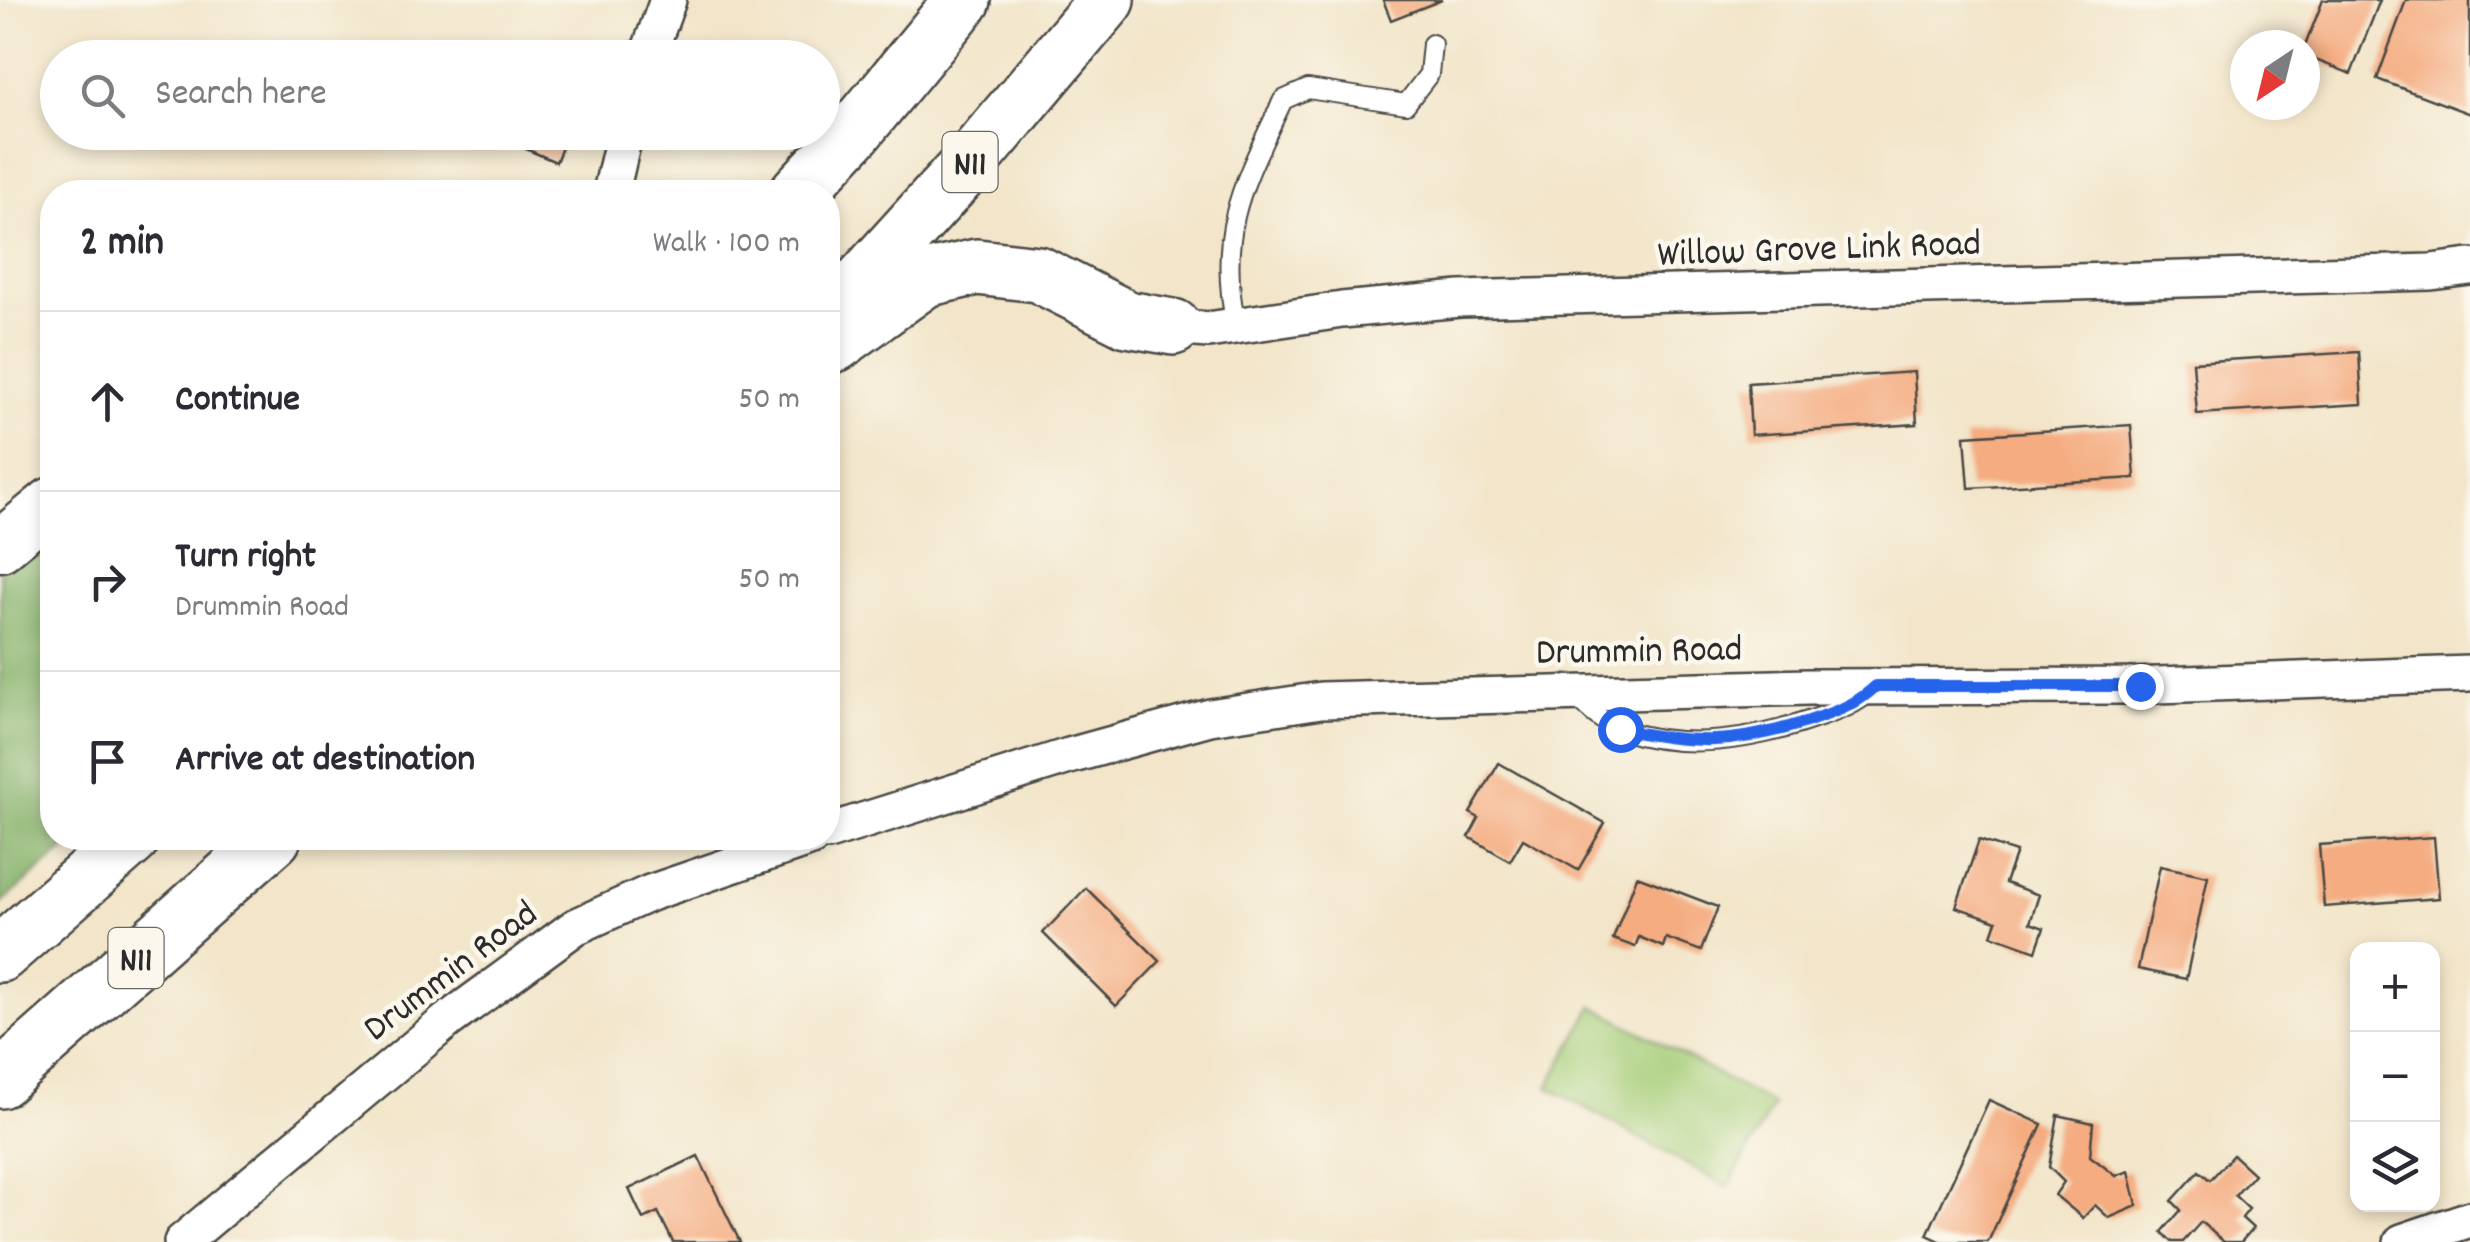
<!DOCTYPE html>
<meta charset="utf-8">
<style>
:root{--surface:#fff;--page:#f7f7f7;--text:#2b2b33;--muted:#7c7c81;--line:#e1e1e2}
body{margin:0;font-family:Dekko,sans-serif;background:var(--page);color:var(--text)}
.controls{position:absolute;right:30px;bottom:30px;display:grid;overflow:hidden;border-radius:20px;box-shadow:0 5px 15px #0003}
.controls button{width:90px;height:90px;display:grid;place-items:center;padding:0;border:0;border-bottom:2px solid var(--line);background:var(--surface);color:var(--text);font:50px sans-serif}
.compass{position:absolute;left:2230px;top:30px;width:90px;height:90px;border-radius:50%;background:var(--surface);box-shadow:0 5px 15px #0003;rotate:215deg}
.stop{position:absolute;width:30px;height:30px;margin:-22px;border:8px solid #2563eb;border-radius:50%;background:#fff}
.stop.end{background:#2563eb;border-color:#fff;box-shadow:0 2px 10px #0008}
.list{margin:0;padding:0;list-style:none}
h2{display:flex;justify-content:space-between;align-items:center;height:130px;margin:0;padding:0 40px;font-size:42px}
h2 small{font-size:32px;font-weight:400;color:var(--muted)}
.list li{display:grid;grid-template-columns:65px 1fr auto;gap:30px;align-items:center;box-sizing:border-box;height:180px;padding:0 40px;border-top:2px solid var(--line)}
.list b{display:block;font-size:38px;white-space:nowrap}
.list p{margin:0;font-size:32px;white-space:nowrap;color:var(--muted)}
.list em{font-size:32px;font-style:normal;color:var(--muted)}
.icon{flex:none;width:55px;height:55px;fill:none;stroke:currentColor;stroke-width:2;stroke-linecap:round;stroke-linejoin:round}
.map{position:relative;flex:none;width:2470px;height:1242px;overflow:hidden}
.search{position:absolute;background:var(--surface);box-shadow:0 5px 15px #0003;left:40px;top:40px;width:800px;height:110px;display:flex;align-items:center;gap:25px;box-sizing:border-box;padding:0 35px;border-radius:55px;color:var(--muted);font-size:38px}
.panel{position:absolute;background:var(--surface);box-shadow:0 5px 15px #0003;left:40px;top:180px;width:800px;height:670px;border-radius:40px}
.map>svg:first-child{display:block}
</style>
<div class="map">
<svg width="2470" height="1242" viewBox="0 0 2470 1242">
<rect width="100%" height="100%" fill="#fbf7ec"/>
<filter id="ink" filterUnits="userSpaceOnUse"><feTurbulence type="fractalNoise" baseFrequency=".01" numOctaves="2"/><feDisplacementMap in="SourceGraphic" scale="20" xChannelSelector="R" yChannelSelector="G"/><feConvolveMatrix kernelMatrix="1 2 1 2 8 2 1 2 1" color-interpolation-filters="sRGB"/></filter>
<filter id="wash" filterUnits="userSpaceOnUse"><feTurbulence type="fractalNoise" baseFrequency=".0048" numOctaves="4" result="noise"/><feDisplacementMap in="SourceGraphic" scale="40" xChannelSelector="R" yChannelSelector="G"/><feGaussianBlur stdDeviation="2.25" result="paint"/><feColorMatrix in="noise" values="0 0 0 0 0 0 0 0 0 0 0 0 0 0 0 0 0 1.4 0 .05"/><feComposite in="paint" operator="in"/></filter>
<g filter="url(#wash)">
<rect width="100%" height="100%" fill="#f2e5c9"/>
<!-- green -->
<path fill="#a6ce79" stroke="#687c52" stroke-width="2.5" d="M1593,1006l180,99 -45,82 -180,-100z"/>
<!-- forest -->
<path fill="#84b169" stroke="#586e4a" stroke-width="2.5" d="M52,526v312h26l-78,66v-336z"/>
<g id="blocks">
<!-- building -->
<path fill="#f4ac80" d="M1383,0h59l-51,20z
M2323,0h57l-29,74 -46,-18v-10z
M2406,0h64v114l-93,-35z
M533,132h35l-12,30 -30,-13z
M2359,352l3,52 -165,10 -4,-52z
M1914,372l3,52 -166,11 -3,-52z
M2131,425l4,53 -166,10 -4,-52z
M1499,763l106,60 -27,47 -55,-31 -13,22 -41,-24 10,-19 -9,-5z
M2434,837l5,61 -115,9 -5,-62z
M1979,840l37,12 -11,31 34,12 -9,28 14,5 -8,23 -44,-16 5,-14 -41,-14z
M2160,866l48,10 -22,103 -48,-10z
M1637,876l81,31 -17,44 -35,-13 -3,9 -24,-10 -4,10 -22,-8z
M1086,888l74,73 -44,45 -73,-73z
M1989,1100l53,24 -54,118h-46l-15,-7z
M2058,1115l35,8 -3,33 26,20 13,-5 8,35 -28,12 -14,-13 -12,13 -28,-23 9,-13 -15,-15z
M2233,1155l21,19 -19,22 14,13 -7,9 11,10 -12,14h-17l-23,-20 -18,20h-11l-10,-10 19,-22 -9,-9 27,-30 11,9z
M698,1156l42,86h-67l-15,-30 -15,7 -14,-30z"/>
</g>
</g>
<g filter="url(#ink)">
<use href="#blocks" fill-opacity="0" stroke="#494743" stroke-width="2.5"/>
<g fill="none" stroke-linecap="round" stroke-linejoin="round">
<defs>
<path id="service" d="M1236,326c-20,-96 7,-142 47,-226l25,-11 98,15 23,-30 3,-30
M1573,693c14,15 29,30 49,37 63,21 128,11 189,-10 23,-8 42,-13 61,-30"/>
<path id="minor" d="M647,58l21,-58
M611,192l14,-60
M1173,327l35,3 134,-20 118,-11 971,-27 39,-5
M828,832l241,-76 141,-39 111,-17 488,-13 320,-1 341,-12
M182,1242l266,-222 127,-93 75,-34 161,-55
M2402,1242l68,-23"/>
<path id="secondary" d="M0,546l52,-43"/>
<path id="trunk" d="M798,192l57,-61 108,-131
M828,319l139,-153 140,-166
M835,344l90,-65 52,-12 61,7 89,45 46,8
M0,954l132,-116
M0,1080l273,-242"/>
</defs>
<!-- service casing -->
<use href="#service" stroke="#494743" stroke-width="22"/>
<!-- minor casing -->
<use href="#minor" stroke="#494743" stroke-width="40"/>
<!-- secondary casing -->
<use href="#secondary" stroke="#494743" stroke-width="55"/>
<!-- trunk casing -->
<use href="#trunk" stroke="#494743" stroke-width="60"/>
<!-- service -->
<use href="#service" stroke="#fff" stroke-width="18"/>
<!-- minor -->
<use href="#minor" stroke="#fff" stroke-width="35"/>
<!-- secondary -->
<use href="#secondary" stroke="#fff" stroke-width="50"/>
<!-- trunk -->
<use href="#trunk" stroke="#fff" stroke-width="55"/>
</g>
</g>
<g fill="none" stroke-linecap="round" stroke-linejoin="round" filter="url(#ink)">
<!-- route -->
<path stroke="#2563eb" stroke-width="12" d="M1620,729c74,16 115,16 189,-8 28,-10 44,-14 67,-35h264"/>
</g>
<g text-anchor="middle" stroke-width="9" stroke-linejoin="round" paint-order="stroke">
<!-- shield labels -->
<g fill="#fbf7ec" stroke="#696865" stroke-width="2.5">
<rect x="942.5" y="132" width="55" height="60" rx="8"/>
<rect x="108.5" y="928" width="55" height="60" rx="8"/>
</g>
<g font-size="35" font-weight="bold" fill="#2b2b2b">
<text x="970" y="174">N11</text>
<text x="136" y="970">N11</text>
</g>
<!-- street labels -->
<g font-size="38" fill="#2b2b2b" stroke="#fbf7ec">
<text transform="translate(1819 246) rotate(-2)" y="13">Willow Grove Link Road</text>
<text transform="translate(1639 648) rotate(-1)" y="13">Drummin Road</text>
<text transform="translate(449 969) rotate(-37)" y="13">Drummin Road</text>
</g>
</g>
</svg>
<div class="controls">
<button>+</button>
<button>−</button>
<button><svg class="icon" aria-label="layers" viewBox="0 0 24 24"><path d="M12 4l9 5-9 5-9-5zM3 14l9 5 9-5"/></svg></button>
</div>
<svg class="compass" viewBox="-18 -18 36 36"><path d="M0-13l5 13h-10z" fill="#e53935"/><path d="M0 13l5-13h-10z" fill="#7c7c81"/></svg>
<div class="stop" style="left:1620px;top:729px"></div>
<div class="stop end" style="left:2140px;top:686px"></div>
<div class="search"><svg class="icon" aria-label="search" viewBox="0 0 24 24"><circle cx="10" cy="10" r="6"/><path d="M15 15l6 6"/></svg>Search here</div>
<section class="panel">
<h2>2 min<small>Walk · 100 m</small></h2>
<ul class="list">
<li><svg class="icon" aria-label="ahead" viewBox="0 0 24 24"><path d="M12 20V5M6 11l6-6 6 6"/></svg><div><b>Continue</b></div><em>50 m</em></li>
<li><svg class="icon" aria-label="right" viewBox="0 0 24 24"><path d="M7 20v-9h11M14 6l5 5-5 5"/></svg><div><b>Turn right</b><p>Drummin Road</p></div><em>50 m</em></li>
<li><svg class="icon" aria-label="arrive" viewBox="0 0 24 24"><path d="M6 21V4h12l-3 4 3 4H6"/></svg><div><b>Arrive at destination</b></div></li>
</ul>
</section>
</div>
